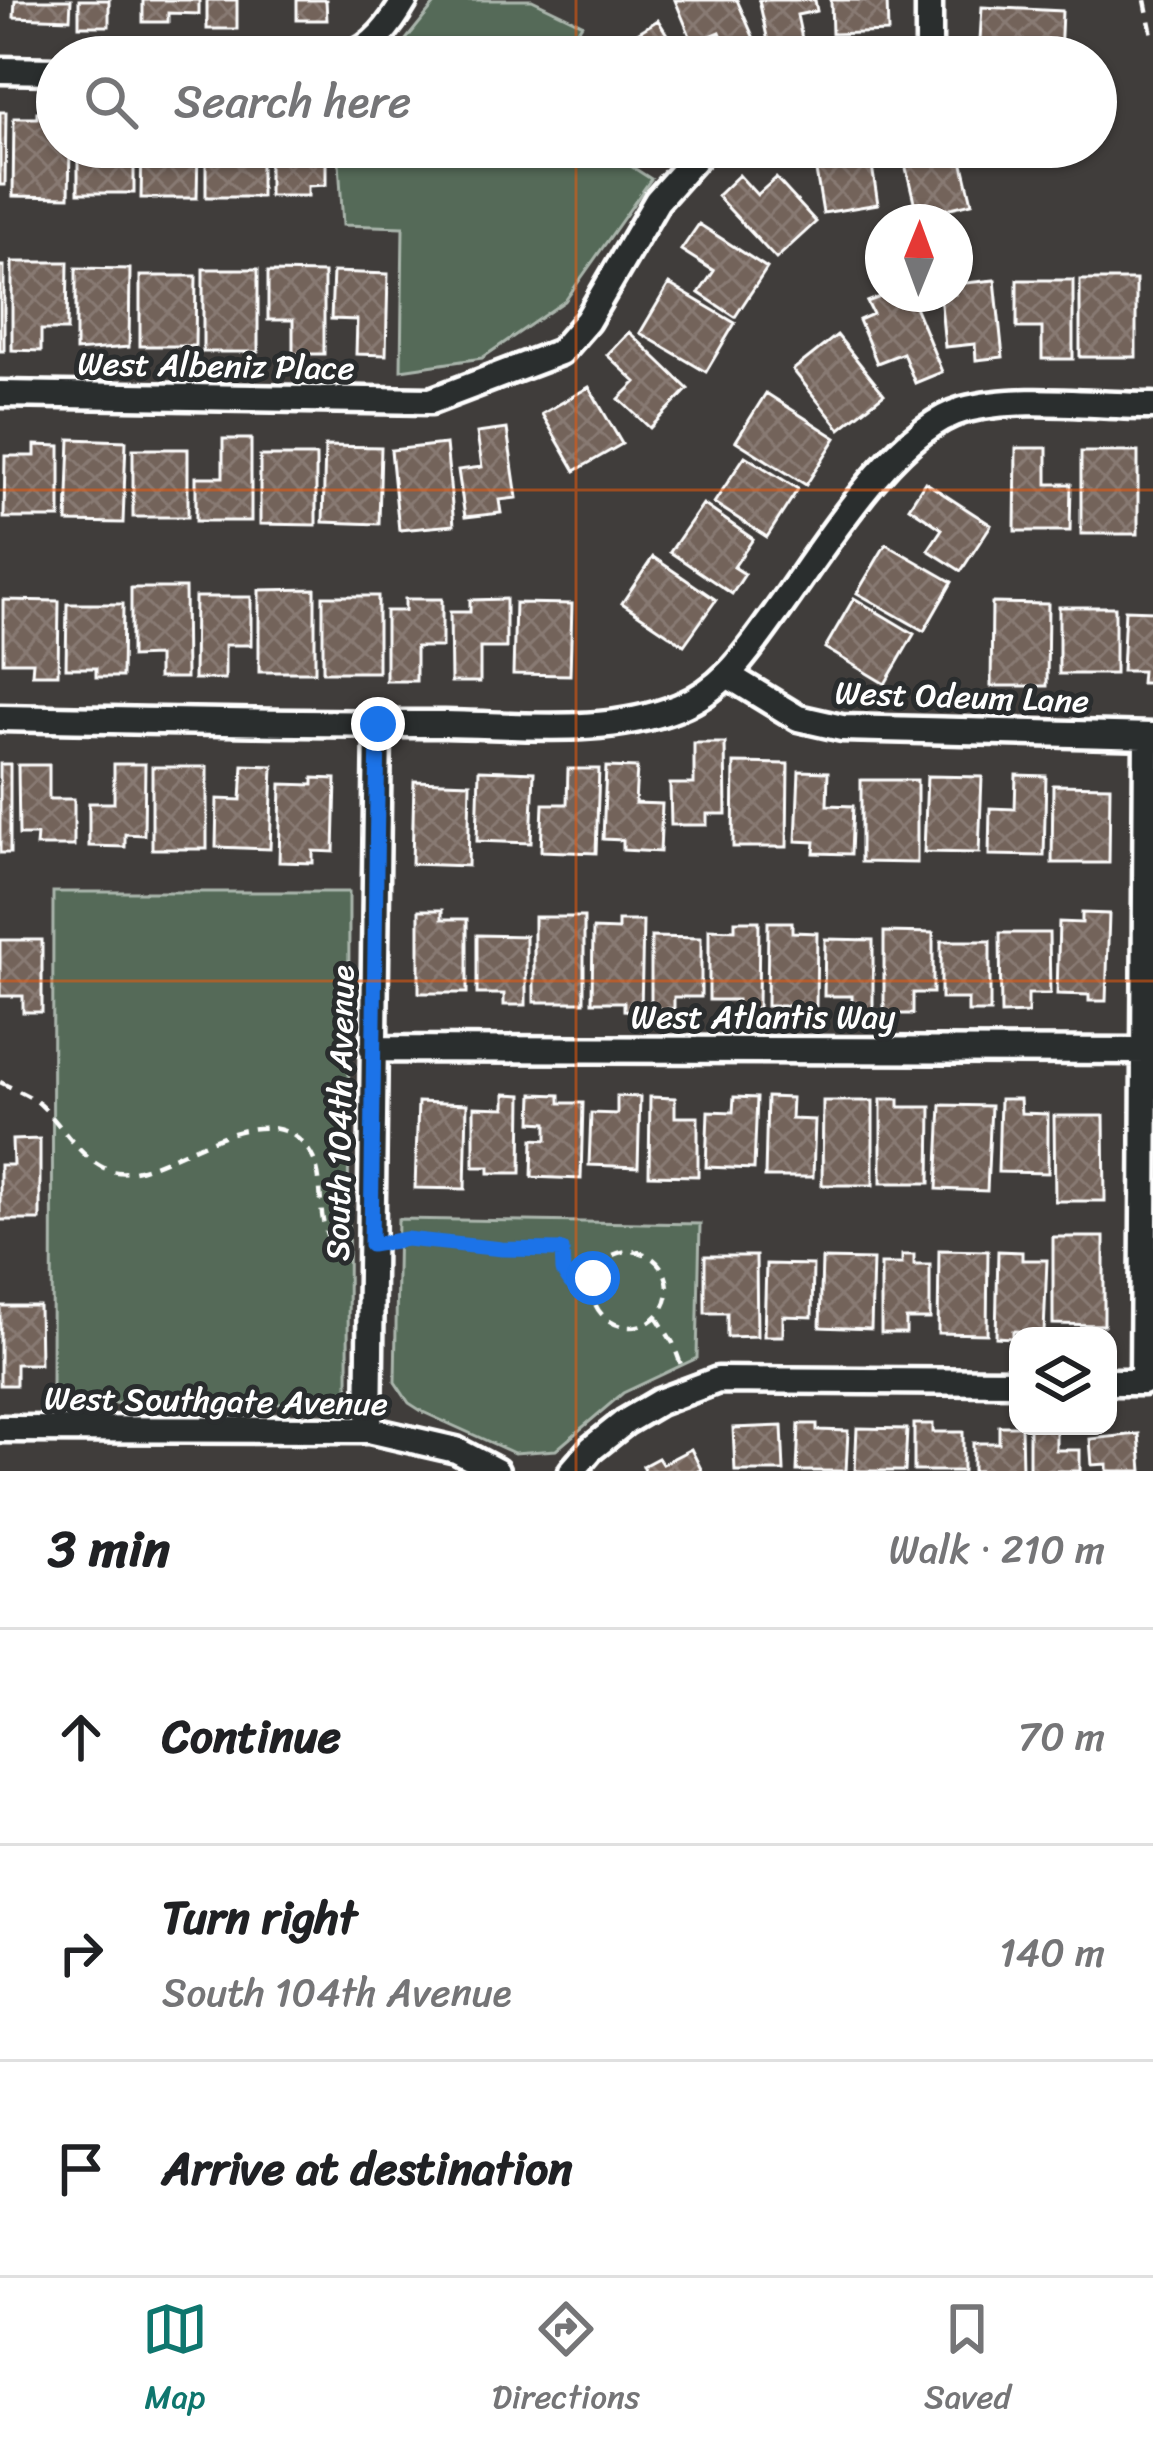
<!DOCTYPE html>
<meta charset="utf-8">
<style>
:root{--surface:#fff;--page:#f2f2f2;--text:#202124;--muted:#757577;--line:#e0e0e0;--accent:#0f766e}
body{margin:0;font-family:Sriracha,sans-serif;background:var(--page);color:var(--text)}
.controls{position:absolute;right:36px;bottom:36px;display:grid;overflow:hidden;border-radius:24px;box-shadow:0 3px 9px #0004}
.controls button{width:108px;height:108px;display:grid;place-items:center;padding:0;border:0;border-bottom:3px solid var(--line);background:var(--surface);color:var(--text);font:60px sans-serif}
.compass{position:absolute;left:865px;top:204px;width:108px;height:108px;border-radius:50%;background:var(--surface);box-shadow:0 3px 9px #0004;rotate:1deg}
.stop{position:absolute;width:36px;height:36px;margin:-27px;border:9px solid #1a73e8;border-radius:50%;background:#fff}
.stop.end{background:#1a73e8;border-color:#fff;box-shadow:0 3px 12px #0008}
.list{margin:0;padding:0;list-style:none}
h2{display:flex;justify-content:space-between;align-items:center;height:156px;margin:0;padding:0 48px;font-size:51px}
h2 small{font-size:39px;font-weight:400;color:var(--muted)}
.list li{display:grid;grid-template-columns:78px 1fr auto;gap:36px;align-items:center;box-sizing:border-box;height:216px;padding:0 48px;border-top:3px solid var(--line)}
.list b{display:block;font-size:45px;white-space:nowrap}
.list p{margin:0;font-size:39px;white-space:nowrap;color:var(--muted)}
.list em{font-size:39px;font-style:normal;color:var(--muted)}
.icon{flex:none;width:66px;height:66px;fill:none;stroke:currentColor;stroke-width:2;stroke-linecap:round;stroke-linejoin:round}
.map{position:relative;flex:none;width:1153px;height:1471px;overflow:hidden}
.search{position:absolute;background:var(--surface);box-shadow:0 3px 9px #0004;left:36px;right:36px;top:36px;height:132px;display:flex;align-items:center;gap:30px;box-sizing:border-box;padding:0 42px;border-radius:66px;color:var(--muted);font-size:45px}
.sheet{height:804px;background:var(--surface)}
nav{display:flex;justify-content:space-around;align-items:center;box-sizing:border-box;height:168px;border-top:3px solid var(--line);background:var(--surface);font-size:33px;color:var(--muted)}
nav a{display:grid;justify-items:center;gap:6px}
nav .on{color:var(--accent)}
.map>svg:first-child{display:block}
</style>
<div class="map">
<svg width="1153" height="1471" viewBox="0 0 1153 1471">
<defs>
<pattern id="building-cross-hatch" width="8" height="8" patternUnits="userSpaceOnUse" patternTransform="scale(3)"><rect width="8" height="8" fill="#73635a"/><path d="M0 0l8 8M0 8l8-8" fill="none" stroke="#887a73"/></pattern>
</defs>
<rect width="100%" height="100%" fill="#403d3b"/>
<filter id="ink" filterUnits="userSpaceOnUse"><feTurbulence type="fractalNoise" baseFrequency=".00833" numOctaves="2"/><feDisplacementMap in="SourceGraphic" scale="24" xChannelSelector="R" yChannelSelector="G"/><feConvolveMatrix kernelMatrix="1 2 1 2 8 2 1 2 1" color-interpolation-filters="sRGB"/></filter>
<g filter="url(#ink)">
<!-- green -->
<path fill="#546b58" stroke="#aab5ac" stroke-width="3" d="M438,0h94l50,24 -21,33h-169z
M338,147h263l50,32 -86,122 -83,57 -81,12 2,-143 -60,-2z
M53,892h296l-1,512 -296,-1z
M398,1219l302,5 -3,134 -74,35 -67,57 -42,3 -91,-41 -14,-9 -14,-21z"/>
<!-- building -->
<path fill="url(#building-cross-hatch)" stroke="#fff" stroke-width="3" d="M15,0h56l-1,19 -56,-2z
M79,0h30v26h-30z
M143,0h56v14l-31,-1v9h-25z
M207,0h30v29h-30z
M297,0h29l1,20h-30z
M675,0h62l22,50 -29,7 -10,-25 -27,11z
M759,0h56l2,11 -20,4 5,24 -33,7z
M831,0h56l1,32 -56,2z
M982,7l80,4 -2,46h-81z
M658,20l23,37h-67l-4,-7z
M0,112h6l-1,73h-5z
M37,112h20v35h13l-1,50 -56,-1 1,-78h23z
M78,147h56v46h-56z
M142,147h56l-1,51h-56z
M206,147l55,1v49h-55z
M295,147h31v38l-18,1v10h-39v-46z
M812,147h57l9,57 -55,9z
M901,147h29l4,15 27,-6 11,47 -34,8 2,11h-21z
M993,147h37l-10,16z
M739,175l18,20 19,-17 40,44 -40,37 -59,-63z
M699,224l68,44 -32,49 -36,-24 15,-22 -33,-21z
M12,262h56l-1,68h-26v21l-29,-1z
M0,266h4v85h-4z
M76,268l54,1 -1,78 -53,4z
M203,269h55v83h-55z
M268,272l56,1v81h-31v-34h-25z
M333,272l55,2 -2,81 -30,-1 1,-34 -26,-1z
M140,276h56l-1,70h-55z
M995,280l8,77 -27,3 -1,-16 -30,3 -5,-53h15v-10z
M1017,280h56v79h-31v-31h-25z
M1080,280h56v77h-56z
M669,284l66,39 -29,49 -66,-39z
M888,294h22l32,78 -27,11 -12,-30 -26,10 -18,-43 14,-6 -6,-12z
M629,332l59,57 -38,39 -31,-29 17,-17 -29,-27z
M837,335l47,59 -44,35 -47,-59z
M589,387l33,57 -47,27 -33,-57z
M766,393l70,45 -30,47 -70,-44z
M507,429l10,69 -18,2 2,13 -36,4 -7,-47 24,-3 -5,-34z
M70,439l56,2 -3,82 -56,-1z
M223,439h28v82h-55v-44h27z
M446,444l8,81 -55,5 -8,-80z
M35,445l25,1v72h-56l1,-62h30z
M325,446l56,1 -2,77 -56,-2z
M1016,448h31v36h24l-1,47h-55z
M133,449h55v68h-55z
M1081,452h57v82h-57z
M260,456h56v69l-56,-1z
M745,456l53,33 -31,48 -53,-34z
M925,482l66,43 -30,46 -33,-21 14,-21 -33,-22z
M703,504l50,35 -19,28 11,7 -13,20 -62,-42z
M886,544l66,38 -28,49 -67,-38z
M653,557l63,43 -32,45 -62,-42z
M131,588h54l1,90h-28v-22l-27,1z
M315,589v83h-56v-82z
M323,596h55v76h-55z
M195,597h56v48h-26v34h-31z
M854,598l60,36 -29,50 -60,-36z
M405,599h37v48h-26v34h-30v-70h19z
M506,599v49h-26v34h-29l-1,-70h20v-12z
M3,600l56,1 -1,73h-26l1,-12h-30z
M515,603l57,1 -2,71 -57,-1z
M992,603l56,1 -1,82h-56z
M67,604h56l-1,73h-26v-9h-30z
M1059,607h56v67h-56z
M1125,610l28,1v72h-12l1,-12h-20z
M694,743h31l1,71h-19v11h-36l-1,-41h24z
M734,763l54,1 -1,83h-54z
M0,764h10v89h-10z
M114,764h31l-1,71 -19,-1v13l-36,-1v-43h25z
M18,765h31v34h25v47h-38l1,-11h-18z
M243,765l30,1 -3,83 -54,-2 1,-48 24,1z
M152,767h55v82h-55z
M606,767l31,1 -2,35 27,1 -2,48 -37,-2v-10l-20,-1z
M568,769h31l-3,84 -55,-2 2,-47h24z
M479,770l55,2 -3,71 -54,-2z
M799,771l29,1 -1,33 26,1 -2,48 -37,-1 1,-11 -19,-1z
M1016,775l30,1 -2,80 -55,-1 1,-47 25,1z
M927,776l55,1 -3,76 -55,-1z
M313,778l23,1 -2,73 -21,-1v12l-34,-1 2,-78 32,1z
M861,780h56v83l-56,-1z
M414,781l56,2 -2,83 -56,-2z
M1053,785l57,1 -1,77h-57z
M419,910h23v9h25v74h-48z
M1082,913l27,1 -3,87h-17v-6l-32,-1 2,-72 23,1z
M534,917h50v85h-50z
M618,921h25l-2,90 -17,-1v-8h-32l1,-73 25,1z
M735,921h24l-1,87h-21v-8h-28v-71l26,1z
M768,922h24v10l25,1 -1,73h-49z
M884,932l49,1v60h-20v21h-29z
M1000,933h49l1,61h-22v19l-27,1z
M477,935l49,1v69h-22v-11h-27z
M651,937l50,1v59h-27v12l-23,-1z
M825,939l48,1v70h-21v-14h-28z
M0,940h42v72h-19v-16h-23z
M941,941h49v71h-22v-13h-27z
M505,1094l17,1 -1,78h-32v-6h-15v-60l31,1z
M533,1094l27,1v8h23l-2,76 -49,-2 1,-38 14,1v-17l-15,-1z
M617,1096l23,1 -2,70 -49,-2 2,-52 26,1z
M650,1097l25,1v19h23v59l-49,-1z
M734,1097l23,1 -3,71 -48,-2 2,-56 25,1z
M767,1097l25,1 -1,21 24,1 -2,57h-48z
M881,1099h18v8h32l-1,76h-49z
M1000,1099h20l1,14 27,1v59l-50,-1z
M823,1101h50v84h-51z
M418,1102l49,2 -2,85 -50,-1z
M941,1105l50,1 -4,85 -50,-2z
M1054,1116h50l1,85h-50z
M40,1139v81h-40v-55h13l-1,-25z
M1053,1237h51v88l-51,-1z
M939,1250l49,1 -1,83 -49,-1z
M998,1251l24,1v8h25l-3,72 -31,-1v7l-17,-1z
M902,1255h12v10h16v54h-24v14h-25v-69h21z
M705,1256h51l1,80 -30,1v-24h-22z
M822,1259l51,1 -2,69 -51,-2z
M766,1264l47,1 -1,52 -29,-1v20h-19z
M0,1306h39l1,58h-24v21h-16z
M799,1424h18v6l31,1 -2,40h-49z
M914,1424h19v8h30v39h-49z
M782,1426l2,45h-49l-2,-43z
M999,1426h22l1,45h-49v-28h26z
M1029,1426h27v24h24v21h-51z
M857,1428l50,1 -2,42h-50z
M1139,1434l3,37h-35v-7l-15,1 -2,-26z
M691,1449l11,22h-57l-2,-5 15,-8 4,6z"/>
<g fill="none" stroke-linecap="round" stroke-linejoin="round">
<defs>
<path id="minor" d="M347,57c27,-9 44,-33 58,-57
M929,57v-57
M0,70l57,1
M0,394l431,7 129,-49 27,-31 70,-120 48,-54
M729,676l69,42 44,10 311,8
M0,718c148,3 297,6 445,6 76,1 162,12 234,-17 45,-18 69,-56 96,-93 43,-58 118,-185 188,-204 55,-15 132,-4 190,-4
M372,1049l781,2
M1108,1382h35l4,-646
M0,1429l369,1 87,20 40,21
M369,1430l9,-706
M572,1471l19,-22 34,-27 34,-20 59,-22 300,2"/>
</defs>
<!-- minor casing -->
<use href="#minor" stroke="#fff" stroke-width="33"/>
<!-- path -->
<path stroke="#fff" stroke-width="4.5" stroke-dasharray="12 9" stroke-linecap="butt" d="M1145,0l8,40
M0,1082c13,7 30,13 41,23 22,21 43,62 76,67 46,8 155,-93 196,-14 12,25 3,55 16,81l18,5
M394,1239c56,1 111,11 168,11l3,28 16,10 11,1
M592 1289a38 38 0 1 1 76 0a38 38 0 1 1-76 0Z
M656,1316l17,27 10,27"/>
<!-- minor -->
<use href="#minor" stroke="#2a2d2e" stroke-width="24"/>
</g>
</g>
<g fill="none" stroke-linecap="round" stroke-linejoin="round" filter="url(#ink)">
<!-- route -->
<path stroke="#1a73e8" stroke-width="15" d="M378,724l-7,521 35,-6 96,10 60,1 1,21 8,12 21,5 1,-10"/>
</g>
<!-- grid -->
<path fill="none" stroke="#e8590c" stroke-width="3" stroke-opacity="0.55" d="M576,0v57M576,147v1324M0,490h1153M0,981h1153"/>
<g text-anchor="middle" stroke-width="10" stroke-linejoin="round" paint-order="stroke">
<!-- street labels -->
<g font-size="33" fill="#fff" stroke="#2a2d2e">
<text transform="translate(216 365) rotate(1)" y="12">West Albeniz Place</text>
<text transform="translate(962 696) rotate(2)" y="12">West Odeum Lane</text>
<text x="763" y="1028">West Atlantis Way</text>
<text transform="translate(339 1113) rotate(-89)" y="12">South 104th Avenue</text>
<text transform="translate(216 1400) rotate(1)" y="12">West Southgate Avenue</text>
</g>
</g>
</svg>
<div class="controls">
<button><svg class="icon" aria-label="layers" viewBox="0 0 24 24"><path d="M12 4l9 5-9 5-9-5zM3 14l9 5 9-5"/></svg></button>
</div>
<svg class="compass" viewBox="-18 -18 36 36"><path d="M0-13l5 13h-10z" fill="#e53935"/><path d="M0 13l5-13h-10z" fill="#757577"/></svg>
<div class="stop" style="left:593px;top:1278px"></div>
<div class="stop end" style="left:378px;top:724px"></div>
<div class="search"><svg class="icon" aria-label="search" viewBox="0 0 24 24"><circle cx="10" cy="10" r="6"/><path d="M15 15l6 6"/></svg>Search here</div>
</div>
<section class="sheet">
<h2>3 min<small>Walk · 210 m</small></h2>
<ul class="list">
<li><svg class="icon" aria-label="ahead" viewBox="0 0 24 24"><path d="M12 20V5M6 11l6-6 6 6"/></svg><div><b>Continue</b></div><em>70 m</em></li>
<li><svg class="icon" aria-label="right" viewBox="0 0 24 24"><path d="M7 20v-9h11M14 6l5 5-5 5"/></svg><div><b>Turn right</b><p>South 104th Avenue</p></div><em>140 m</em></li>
<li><svg class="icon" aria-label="arrive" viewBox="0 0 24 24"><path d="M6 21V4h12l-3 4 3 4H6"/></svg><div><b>Arrive at destination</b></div></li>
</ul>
</section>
<nav>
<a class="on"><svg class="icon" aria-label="map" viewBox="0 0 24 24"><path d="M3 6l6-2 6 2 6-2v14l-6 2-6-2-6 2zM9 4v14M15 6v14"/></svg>Map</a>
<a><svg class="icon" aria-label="directions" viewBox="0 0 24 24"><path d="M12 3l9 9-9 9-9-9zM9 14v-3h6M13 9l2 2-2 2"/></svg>Directions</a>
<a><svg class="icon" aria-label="saved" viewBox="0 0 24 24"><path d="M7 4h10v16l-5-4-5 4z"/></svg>Saved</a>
</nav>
